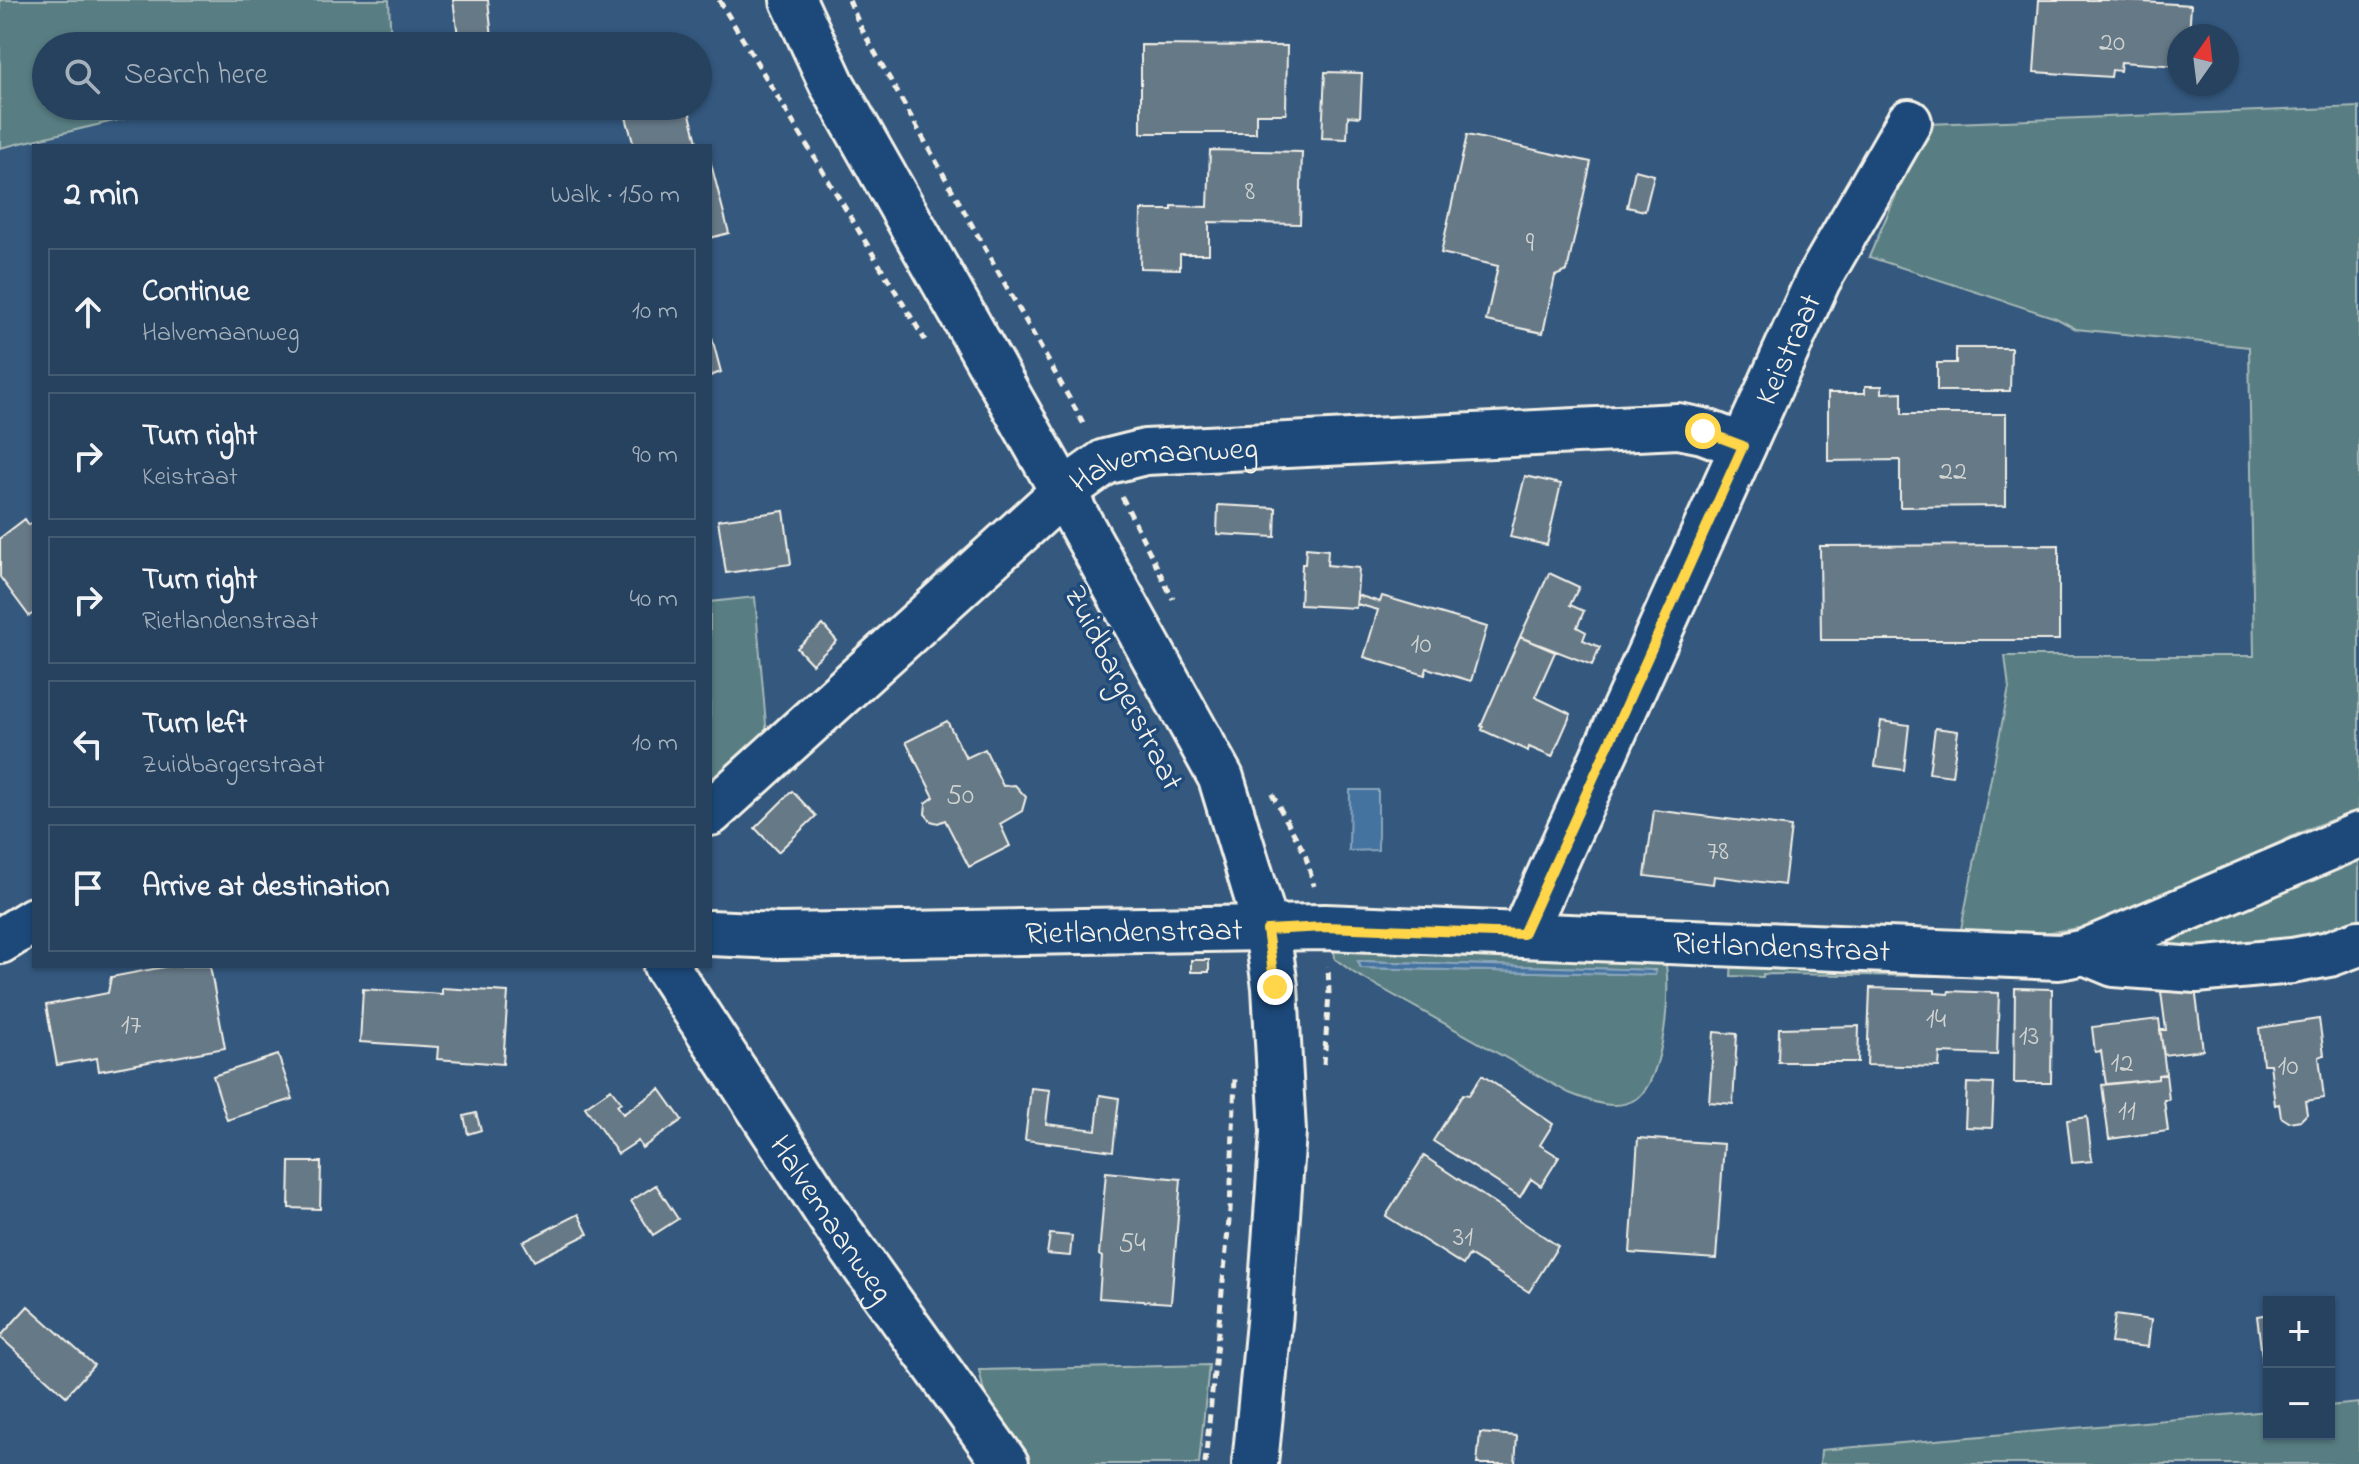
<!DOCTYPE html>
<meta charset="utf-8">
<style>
:root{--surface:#27425e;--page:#334d67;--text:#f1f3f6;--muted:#a4b0bc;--line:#435b73}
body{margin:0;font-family:"Indie Flower",sans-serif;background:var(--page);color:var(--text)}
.controls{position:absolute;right:24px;bottom:24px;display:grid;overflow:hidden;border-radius:0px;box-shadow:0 2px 6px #0004}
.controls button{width:72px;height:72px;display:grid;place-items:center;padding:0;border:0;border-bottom:2px solid var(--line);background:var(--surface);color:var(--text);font:40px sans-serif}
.compass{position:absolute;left:2167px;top:24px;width:72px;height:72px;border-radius:50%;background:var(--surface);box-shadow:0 2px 6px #0004;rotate:14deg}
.stop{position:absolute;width:24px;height:24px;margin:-18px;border:6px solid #ffd54a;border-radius:50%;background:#fff}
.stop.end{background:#ffd54a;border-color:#fff;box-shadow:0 2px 8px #0008}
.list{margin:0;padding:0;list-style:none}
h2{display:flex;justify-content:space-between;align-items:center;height:104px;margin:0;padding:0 32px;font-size:34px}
h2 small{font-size:26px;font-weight:400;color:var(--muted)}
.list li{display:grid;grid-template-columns:52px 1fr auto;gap:24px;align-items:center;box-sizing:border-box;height:128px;margin:0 16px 16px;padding:0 16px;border:2px solid var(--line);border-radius:0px}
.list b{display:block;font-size:30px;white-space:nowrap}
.list p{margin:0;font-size:26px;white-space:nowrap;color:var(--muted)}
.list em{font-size:26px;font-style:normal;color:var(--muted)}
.icon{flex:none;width:44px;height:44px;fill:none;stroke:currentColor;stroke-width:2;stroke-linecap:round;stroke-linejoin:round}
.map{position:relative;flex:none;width:2359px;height:1464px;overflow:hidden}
.search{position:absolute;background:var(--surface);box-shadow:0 2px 6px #0004;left:32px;top:32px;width:680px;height:88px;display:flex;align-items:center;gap:20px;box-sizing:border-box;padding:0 28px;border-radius:44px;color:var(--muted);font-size:30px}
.panel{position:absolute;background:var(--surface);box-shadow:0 2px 6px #0004;left:32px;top:144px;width:680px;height:824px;border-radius:0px}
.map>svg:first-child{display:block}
</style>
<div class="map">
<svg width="2359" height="1464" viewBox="0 0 2359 1464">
<rect width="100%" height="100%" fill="#34587e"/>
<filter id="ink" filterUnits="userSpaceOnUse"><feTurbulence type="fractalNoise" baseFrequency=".0125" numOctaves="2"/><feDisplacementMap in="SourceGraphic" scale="16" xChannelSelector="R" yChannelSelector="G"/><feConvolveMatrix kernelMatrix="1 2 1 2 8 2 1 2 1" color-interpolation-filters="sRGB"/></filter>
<g filter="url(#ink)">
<!-- green -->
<path fill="#597e83" stroke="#a6b8b6" stroke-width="2" fill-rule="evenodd" d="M0,0h389l2,46h-345v60h131l-177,42z
M2359,107v703l-44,16 -174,80 -62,22 -57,8 -62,-2 49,-246 -4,-32h249l-5,-309 -173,-18 -20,-11 -187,-61 58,-133z
M755,597l12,139 -57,54v-188z
M2359,846v88l-9,4 -228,15z
M1333,944l331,12c9,29 0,126 -28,143 -20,13 -47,2 -67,-6l-215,-120 -19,-14zM1358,961l293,9h4v5l-33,-1 -261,-6z
M1732,960l201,8v8l-170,-2v3l-32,-1z
M1209,1365l-10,99h-183l-23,-32 -14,-62z
M2359,1403v61h-539l1,-14 448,-39v23h60v-28z"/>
<!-- water -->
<path fill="#4473a0" stroke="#8aa5bd" stroke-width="2" d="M1350,790h28v60l-29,1z
M1358,961l293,9 5,2 -1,3 -33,-1 -261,-6z"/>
<!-- building -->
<path fill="#667987" stroke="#f4f1e8" stroke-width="2" d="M453,0h35l4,38 -33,5z
M2039,0h72l80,5 -2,31h-10v30l-58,-4 -1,9 -8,-1 -1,7 -77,-5z
M1141,45l146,1 -1,68h-30v19h-115z
M1325,72l37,1 -2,44 -12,-1 -1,23 -25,-1z
M623,106h65l10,40h-64z
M1467,135l124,27 -24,109 -12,5 -12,57 -57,-12 12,-55 -57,-13z
M1210,150l92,2 -2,72 -91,-2v32h-29v15l-40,-1 1,-58h31v-4l36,1z
M710,160l19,73 -19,5z
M1635,170l19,5 -9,36 -18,-4z
M712,338l9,34 -11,4v-37z
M1956,348h55l-1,43h-73v-28h19z
M1865,386h17v7l20,-1v22h104v92l-106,1v-47l-72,1v-68h37z
M1525,476l36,8 -14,61 -37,-8z
M1218,505l58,3 -1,29 -58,-3z
M784,511l7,53 -65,9 -8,-53z
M25,519l4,6 5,-4v92l-5,3 -29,-39v-39z
M2059,545v95h-238l-1,-94z
M1306,548l22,2 -1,15 32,3 -3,40 -56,-3 2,-41h3z
M1549,573l30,14 -9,18 14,6 -7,16 9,5 -3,8 17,7 -8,18 -72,-28z
M1357,595l23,7 2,-6 105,31 -16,54 -44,-13 -2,7 -61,-18 14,-47 -21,-6z
M823,625l14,16 -25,23 -15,-16z
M1520,637l35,15 -20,45 36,17 -19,43 -23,-10 -1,4 -46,-21 1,-3 -2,-1z
M947,721l19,37 19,-9 18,37 12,-1 11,12 -4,14 -22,13 10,22 -41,21 -24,-47 -7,3 -7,-2 -6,-7 1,-11 8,-6 -28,-55z
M1881,721l28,4 -5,45 -29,-4z
M1935,728l23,3 -6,45 -23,-3z
M792,791l24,25 -38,36 -23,-24z
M1654,810l137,17 -7,58 -70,-9 -1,8 -68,-8z
M1191,960h18v12h-18z
M169,966h41l15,82 -126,23 -2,-13 -40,7 -11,-60 62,-12 3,-16z
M442,988l66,4 -5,72 -66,-5 1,-12 -78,-5 3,-53 79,5z
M1870,988l65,2v3l13,1 1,-3 50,2 -2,62 -57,-2 -1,14 -72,-2z
M2015,988l37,1 -1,94h-37z
M2195,988l8,62 -39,5 -4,-25h6l-5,-38z
M2159,1019l7,55 -8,1v4l-52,5 -5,-33 -6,1 -3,-25z
M2319,1019l5,36 -5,2 5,41 -19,3 2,13 -6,6 -12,2 -8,-5 -2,-13 -4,1 -5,-41h-7l-4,-36z
M1859,1026l-1,36h-80l1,-34z
M1714,1032l23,2 -4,70 -24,-2z
M278,1055l15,44 -66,21 -14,-44z
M2166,1074l3,26h-5l4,31 -59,8 -7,-54 56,-6v-4z
M1482,1075l71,49 -13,21 19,12 -18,29 -10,-7 -11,18 -87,-56 30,-47 6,1z
M1967,1083l27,1 -2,44 -27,-1z
M1031,1088l19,2 -4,34 50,6 4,-35 19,3 -6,53 -88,-11z
M611,1089l10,13 -4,3 6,9 37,-25 22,31 -40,28 -4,-7 -20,13 -33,-47z
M476,1113l5,17 -13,4 -4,-18z
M2087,1117l5,44 -20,2 -5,-43z
M1638,1138l86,6 -8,115 -86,-6z
M1424,1156l134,90 -29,46 -60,-37 -6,10 -77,-49z
M290,1162h31l-1,47 -31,-1z
M1106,1172l75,7 -10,124 -72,-5 3,-41 -3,-2z
M656,1185l22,34 -25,16 -22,-34z
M578,1214l10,20 -54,27 -11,-19z
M1050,1234l22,2 -2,20 -23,-2z
M28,1306l66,59 -28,31 -66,-59z
M2269,1314v73l-3,1 -9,-72z
M2115,1315l36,5 -3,27 -37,-4z
M1480,1433l37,3 -2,28h-38z"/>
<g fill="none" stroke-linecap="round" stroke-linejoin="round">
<defs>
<g id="minor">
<path id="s1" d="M710,813l353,-321 42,-30 40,-10 533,-26 25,5 40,15"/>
<path id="s2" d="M710,933l69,3 546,-9 734,30 26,-5 274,-117"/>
<path id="s3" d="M1523,934l295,-654 91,-158"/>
<path d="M0,941l34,-21"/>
<path d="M2085,952l29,12 82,6 96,-9 37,-7 30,-11"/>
<path id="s4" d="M666,966l172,263 168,235"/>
</g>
<path id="tertiary" d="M793,0l39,84 231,408 158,286 46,152 8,57 8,145 -13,181 -15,151"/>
</defs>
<!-- minor casing -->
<use href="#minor" stroke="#f4f1e8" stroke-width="50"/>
<!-- tertiary casing -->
<use href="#tertiary" stroke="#f4f1e8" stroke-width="50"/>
<!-- path -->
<path stroke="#f4f1e8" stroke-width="5" stroke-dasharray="8 6" stroke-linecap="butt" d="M719,0l206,340
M849,0l11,26 226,402
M1122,497l51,102
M1272,794l33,60 9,32
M1324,1064l5,-71 -1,-27
M1205,1464l25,-254 5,-132"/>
<!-- minor -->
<use href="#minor" stroke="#1f4a7a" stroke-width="44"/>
<!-- tertiary -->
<use href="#tertiary" stroke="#1f4a7a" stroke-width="44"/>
</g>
</g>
<g fill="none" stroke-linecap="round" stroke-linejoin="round" filter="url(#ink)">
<!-- route -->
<path stroke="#ffd54a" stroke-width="10" d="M1275,987l-8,-57 58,-3 198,7 220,-488 -40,-15"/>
</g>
<g text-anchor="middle" stroke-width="7" stroke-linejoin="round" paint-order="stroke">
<!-- number labels -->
<g font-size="28" fill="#d0d3d0">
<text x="2112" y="50">20</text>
<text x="1250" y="199">8</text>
<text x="1530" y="251">9</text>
<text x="1953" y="479">22</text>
<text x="1421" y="652">10</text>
<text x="960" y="803">50</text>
<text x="1718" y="859">78</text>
<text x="1936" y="1027">14</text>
<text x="131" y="1033">17</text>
<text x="2029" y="1044">13</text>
<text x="2122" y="1071">12</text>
<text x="2288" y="1074">10</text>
<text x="2127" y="1119">11</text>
<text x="1463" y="1245">31</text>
<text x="1132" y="1251">54</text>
</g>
<!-- street labels -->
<g font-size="32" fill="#f4f1e8" stroke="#1f4a7a">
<text dy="11" stroke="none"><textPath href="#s3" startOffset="642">Keistraat</textPath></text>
<text dy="11" stroke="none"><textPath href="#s1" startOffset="586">Halvemaanweg</textPath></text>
<text transform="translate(1125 687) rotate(63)" y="11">Zuidbargerstraat</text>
<text dy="11" stroke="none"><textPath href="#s2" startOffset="424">Rietlandenstraat</textPath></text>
<text dy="11" stroke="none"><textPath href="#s2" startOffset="1072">Rietlandenstraat</textPath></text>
<text dy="11" stroke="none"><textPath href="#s4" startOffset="302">Halvemaanweg</textPath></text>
</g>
</g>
</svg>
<div class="controls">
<button>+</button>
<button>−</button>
</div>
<svg class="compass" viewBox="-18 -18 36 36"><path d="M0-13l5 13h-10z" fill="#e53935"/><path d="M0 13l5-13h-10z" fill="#a4b0bc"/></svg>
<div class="stop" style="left:1703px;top:431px"></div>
<div class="stop end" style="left:1275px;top:987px"></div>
<div class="search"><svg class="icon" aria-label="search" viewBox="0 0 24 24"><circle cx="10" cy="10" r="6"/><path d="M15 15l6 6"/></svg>Search here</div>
<section class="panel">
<h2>2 min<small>Walk · 150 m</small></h2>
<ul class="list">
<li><svg class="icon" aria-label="ahead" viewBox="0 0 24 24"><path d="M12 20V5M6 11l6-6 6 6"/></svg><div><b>Continue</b><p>Halvemaanweg</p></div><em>10 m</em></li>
<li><svg class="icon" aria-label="right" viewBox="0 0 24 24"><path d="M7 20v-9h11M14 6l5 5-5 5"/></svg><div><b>Turn right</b><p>Keistraat</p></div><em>90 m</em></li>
<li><svg class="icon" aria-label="right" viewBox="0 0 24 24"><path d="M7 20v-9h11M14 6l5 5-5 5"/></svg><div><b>Turn right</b><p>Rietlandenstraat</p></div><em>40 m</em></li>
<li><svg class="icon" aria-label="left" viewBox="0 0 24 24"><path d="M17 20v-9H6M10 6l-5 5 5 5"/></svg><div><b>Turn left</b><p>Zuidbargerstraat</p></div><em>10 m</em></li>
<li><svg class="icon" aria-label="arrive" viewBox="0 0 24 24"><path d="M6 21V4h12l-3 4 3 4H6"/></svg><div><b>Arrive at destination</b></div></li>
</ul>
</section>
</div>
